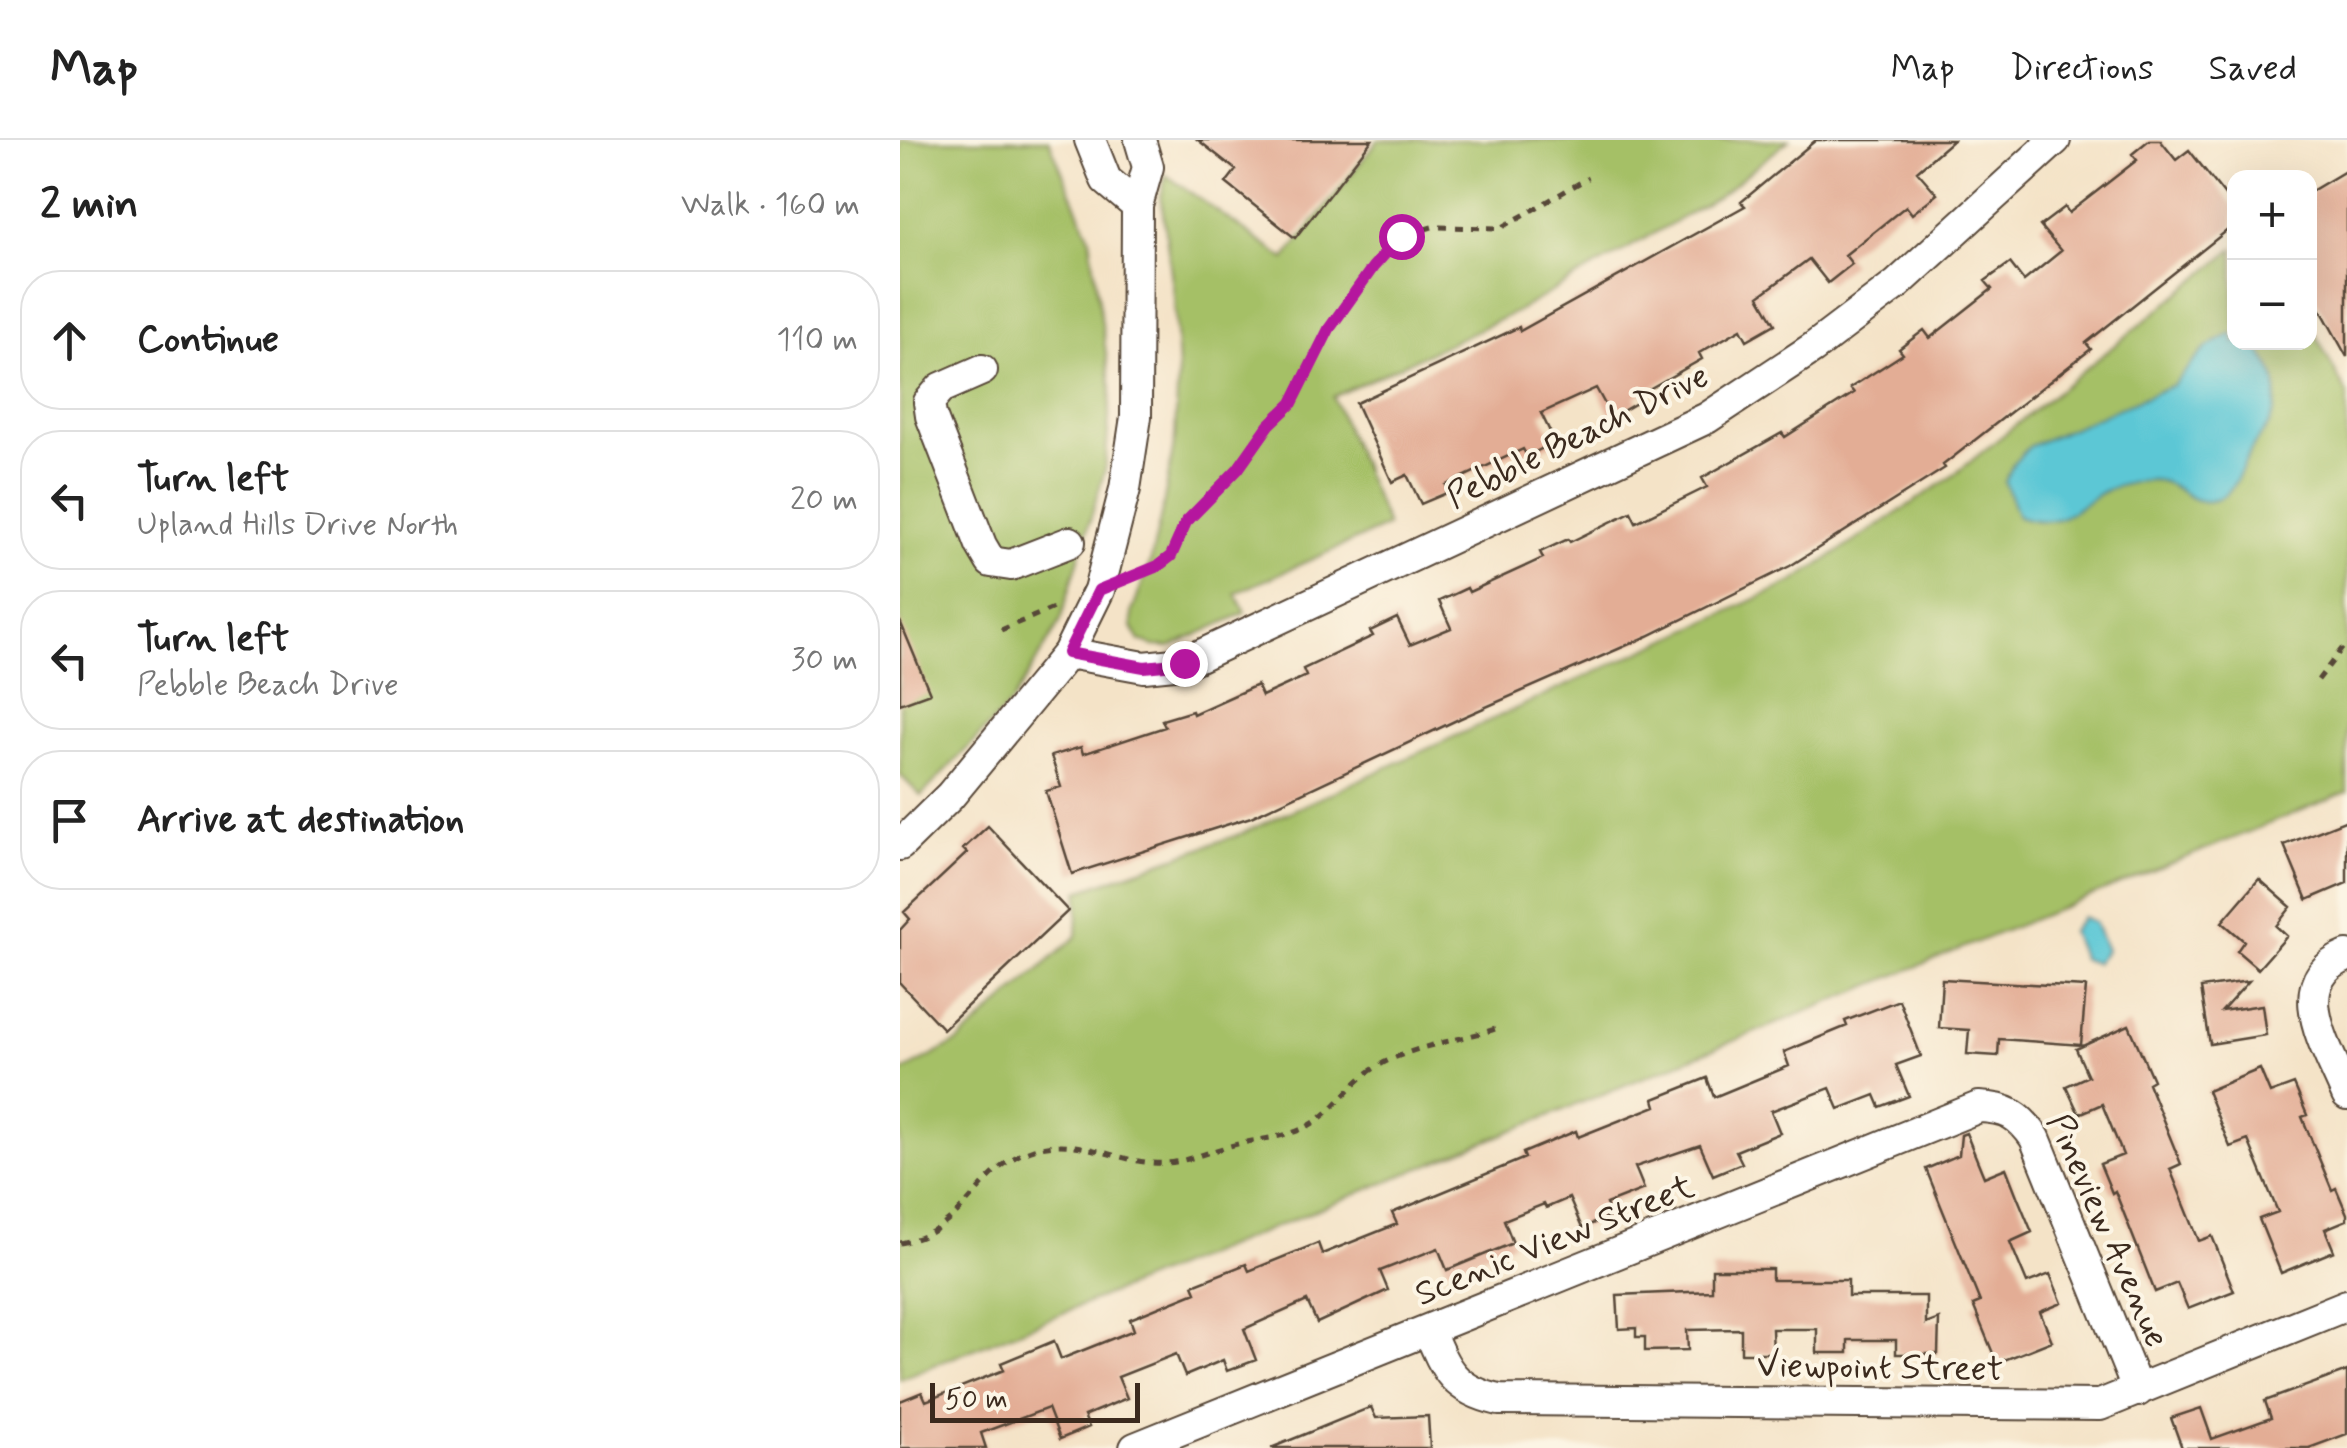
<!DOCTYPE html>
<meta charset="utf-8">
<style>
:root{--surface:#fff;--page:#f6f6f6;--text:#222;--muted:#767676;--line:#e0e0e0}
body{margin:0;font-family:Mynerve,sans-serif;background:var(--page);color:var(--text)}
.controls{position:absolute;right:30px;top:30px;display:grid;overflow:hidden;border-radius:20px;box-shadow:0 10px 40px #0002}
.controls button{width:90px;height:90px;display:grid;place-items:center;padding:0;border:0;border-bottom:2px solid var(--line);background:var(--surface);color:var(--text);font:50px sans-serif}
.scale{position:absolute;left:30px;bottom:25px;width:210px;box-sizing:border-box;padding-left:10px;border:5px solid #3b2a1e;border-top:0;font-size:28px;line-height:35px;white-space:nowrap;color:#3b2a1e;-webkit-text-stroke:8px #fcf5e5;paint-order:stroke}
.stop{position:absolute;width:30px;height:30px;margin:-22px;border:8px solid #b5179e;border-radius:50%;background:#fff}
.stop.end{background:#b5179e;border-color:#fff;box-shadow:0 2px 10px #0008}
.list{margin:0;padding:0;list-style:none}
h2{display:flex;justify-content:space-between;align-items:center;height:130px;margin:0;padding:0 40px;font-size:42px}
h2 small{font-size:32px;font-weight:400;color:var(--muted)}
.list li{display:grid;grid-template-columns:65px 1fr auto;gap:30px;align-items:center;box-sizing:border-box;height:140px;margin:0 20px 20px;padding:0 20px;border:2px solid var(--line);border-radius:40px}
.list b{display:block;font-size:38px;white-space:nowrap}
.list p{margin:0;font-size:32px;white-space:nowrap;color:var(--muted)}
.list em{font-size:32px;font-style:normal;color:var(--muted)}
.icon{flex:none;width:55px;height:55px;fill:none;stroke:currentColor;stroke-width:2;stroke-linecap:round;stroke-linejoin:round}
.map{position:relative;flex:none;width:1447px;height:1308px;overflow:hidden}
header{display:flex;align-items:center;gap:60px;box-sizing:border-box;height:140px;padding:0 50px;background:var(--surface);border-bottom:2px solid var(--line)}
header strong{font-size:48px}
nav{display:flex;gap:55px;margin-inline-start:auto;font-size:35px}
main{display:flex}
aside{flex:1;background:var(--surface)}
.map>svg:first-child{display:block}
</style>
<header>
<strong>Map</strong>
<nav><a>Map</a><a>Directions</a><a>Saved</a></nav>
</header>
<main>
<aside>
<h2>2 min<small>Walk · 160 m</small></h2>
<ul class="list">
<li><svg class="icon" aria-label="ahead" viewBox="0 0 24 24"><path d="M12 20V5M6 11l6-6 6 6"/></svg><div><b>Continue</b></div><em>110 m</em></li>
<li><svg class="icon" aria-label="left" viewBox="0 0 24 24"><path d="M17 20v-9H6M10 6l-5 5 5 5"/></svg><div><b>Turn left</b><p>Upland Hills Drive North</p></div><em>20 m</em></li>
<li><svg class="icon" aria-label="left" viewBox="0 0 24 24"><path d="M17 20v-9H6M10 6l-5 5 5 5"/></svg><div><b>Turn left</b><p>Pebble Beach Drive</p></div><em>30 m</em></li>
<li><svg class="icon" aria-label="arrive" viewBox="0 0 24 24"><path d="M6 21V4h12l-3 4 3 4H6"/></svg><div><b>Arrive at destination</b></div></li>
</ul>
</aside>
<div class="map">
<svg width="1447" height="1308" viewBox="0 0 1447 1308">
<rect width="100%" height="100%" fill="#fcf5e5"/>
<filter id="ink" filterUnits="userSpaceOnUse"><feTurbulence type="fractalNoise" baseFrequency=".01" numOctaves="2"/><feDisplacementMap in="SourceGraphic" scale="20" xChannelSelector="R" yChannelSelector="G"/><feConvolveMatrix kernelMatrix="1 2 1 2 8 2 1 2 1" color-interpolation-filters="sRGB"/></filter>
<filter id="wash" filterUnits="userSpaceOnUse"><feTurbulence type="fractalNoise" baseFrequency=".0048" numOctaves="4" result="noise"/><feDisplacementMap in="SourceGraphic" scale="40" xChannelSelector="R" yChannelSelector="G"/><feGaussianBlur stdDeviation="2.25" result="paint"/><feColorMatrix in="noise" values="0 0 0 0 0 0 0 0 0 0 0 0 0 0 0 0 0 1.4 0 .05"/><feComposite in="paint" operator="in"/></filter>
<g filter="url(#wash)">
<rect width="100%" height="100%" fill="#f4e3c7"/>
<!-- green -->
<path fill="#a5c066" stroke="#707542" stroke-width="2.5" d="M0,0h149l41,98 21,151 -6,81 -45,152 -48,80 -91,94 -21,-21z
M478,0h411l-71,57 -204,116 -181,84 54,129 -151,67 9,20 -75,34 -16,-1 -14,-5 -8,-14v-15l19,-52 13,-59 11,-63 3,-69 -4,-74 -13,-98 5,-22 119,84z
M1334,109v93h76v-18l37,70v398l-1447,587v-306l58,-31 119,-106 2,-45 164,-58 550,-251 157,-104z"/>
<!-- water -->
<path fill="#5cc7d5" stroke="#4c787a" stroke-width="2.5" d="M1331,194l3,1v7l20,1c9,11 20,25 22,40 1,12 0,26 -5,37 -4,10 -12,17 -17,25 -11,17 -18,49 -39,55 -25,7 -32,-14 -55,-19 -12,-3 -26,1 -38,4 -45,10 -49,49 -104,31l-13,-34 8,-18 17,-18 143,-61 34,-38z
M1182,777l12,5 12,28 -11,13 -13,-4 -11,-27z"/>
<g id="blocks">
<!-- building -->
<path fill="#e3ad95" d="M298,0h174l-77,98 -69,-55 10,-13z
M916,0h137l-36,31 20,23 -25,20 -6,-8 -61,49 7,9 -24,19 -19,-24 -50,37 16,28 -28,16 -6,-11 -42,24 3,6 -67,38 3,5 -26,15 -16,-29 -55,25 14,29 -28,14 -4,-7 -77,36 3,7 -28,12 -14,-29 -15,7 -36,-79 163,-76 1,4 225,-125 -4,-4z
M1249,0h11l16,20 13,-10 45,57v18l-148,118 5,6 -148,116 2,3 -155,98 -142,70 -187,82 -210,99 -179,57 -26,-83 15,-4 -10,-31 30,-9 2,7 82,-27 -3,-7 30,-9 1,3 64,-29 5,11 44,-20 -3,-7 70,-33 -3,-5 27,-13 13,27 41,-17 -12,-27 28,-13 2,4 74,-34 -3,-6 28,-13 2,3 61,-30 5,10 71,-35 -5,-9 80,-45 3,4 69,-44 -4,-5 53,-34 -4,-5 25,-19 6,8 62,-49 -7,-8 25,-18 14,18 37,-30 -21,-25 25,-19 4,6 68,-53 -5,-6z
M1447,30v187l-37,-67v-98z
M0,481l30,72 -30,11z
M1447,680v63l-40,17 -23,-55z
M88,686l80,85 -125,118 -43,-46v-53l10,-11 -6,-7 63,-59 -4,-4z
M1359,739l32,28 -15,19 11,10 -29,33 -21,-18 7,-10 -22,-19z
M1042,839l144,8 -5,58 -82,-6 -1,17 -31,-2 2,-24 -30,-2z
M1349,841l-27,30 40,-6 4,30 -56,9 -9,-56z
M999,860l22,56 -25,9 13,31 -29,11 -5,-12 -36,14 -9,-21 -59,23 9,22 -44,18 6,12 -29,12 -13,-30 -65,22 9,22 -38,15 5,12 -29,12 -13,-30 -23,10 -2,-4 -40,16 9,23 -66,27 -9,-22 -58,23 8,19 -71,33 -10,-22 -63,28 12,31 -29,11 -4,-11 -38,16 -9,-22 -58,23 9,21 -43,18 5,11 -29,12 -12,-31 -67,25 5,15h-86v-47l22,-9 4,9 78,-31 -3,-7 53,-22 7,18 73,-29 -4,-11 66,-27 -3,-7 53,-21 3,7 69,-28 4,11 75,-30 -5,-11 133,-55 -2,-5 53,-22 2,6 78,-31 -2,-7 53,-21 7,19 75,-31 -5,-14 63,-26 -2,-5z
M1229,885l24,55 -5,3 33,81 -11,5 29,72 13,-5 22,55 -46,18 -11,-26 -22,9 -40,-101 -3,2 -12,-29 23,-9 -21,-51 -23,10 -13,-28 22,-10 -12,-27z
M1360,929l10,24 24,-9 13,31 -5,2 30,73 4,-2 11,26v6l-22,9 9,22 -53,22 -22,-54 19,-7 -30,-72 -18,7 -23,-56z
M1066,993l18,44 22,-9 11,28 15,36 -22,10 17,41 23,-9 12,29 -22,9 12,29 -55,22 -24,-58 7,-3 -54,-133 33,-14 2,-20z
M812,1129h60v11h76v16h78v28l13,-5 -1,35h-42v-14h-48v13h-31v-24h-45l1,24h-32v-24l-54,1 1,20 -43,1v-14h-9v-9l-17,1 -2,-34 95,-4z
M1447,1231v63l-38,14h-127l-11,-30 30,-10 11,31 59,-21 -6,-17z
M471,1267l5,11 52,-2 2,32h-159z"/>
</g>
</g>
<g filter="url(#ink)">
<use href="#blocks" fill-opacity="0" stroke="#574637" stroke-width="2.5"/>
<g fill="none" stroke-linecap="round" stroke-linejoin="round">
<defs>
<path id="minor" d="M190,0l16,40 31,26
M82,230l-41,18 -12,14 2,14 50,129 10,17 20,3 59,-23
M168,513l76,14 40,-4 523,-245 106,-70 83,-63 159,-145
M0,705l50,-49 118,-143 31,-63 26,-101 11,-72 1,-211 11,-39 -8,-27
M1447,816c-64,26 -18,94 0,139
M529,1191c17,40 25,59 70,69l601,5 247,-100
M235,1308l844,-341c28,1 40,8 56,31l103,253"/>
</defs>
<!-- minor casing -->
<use href="#minor" stroke="#574637" stroke-width="34"/>
<!-- path -->
<path stroke="#574637" stroke-width="5" stroke-dasharray="8 8" stroke-linecap="butt" d="M234,436l25,-10 12,-10 16,-34 52,-53 30,-44 22,-22 38,-74 44,-62 28,-31 31,-9 69,1 87,-50
M101,490l57,-24
M1418,540l29,-38
M0,1103c70,-13 74,-75 134,-94 51,-17 98,26 150,11 20,-5 38,-13 58,-17 19,-4 42,-6 60,-14 31,-13 47,-47 76,-63 34,-20 79,-25 117,-37"/>
<!-- minor -->
<use href="#minor" stroke="#fff" stroke-width="30"/>
</g>
</g>
<g fill="none" stroke-linecap="round" stroke-linejoin="round" filter="url(#ink)">
<!-- route -->
<path stroke="#b5179e" stroke-width="12" d="M284,523l-40,4 -76,-14 31,-63 59,-24 13,-10 15,-34 52,-53 31,-44 23,-22 37,-74 44,-62 28,-31"/>
</g>
<g text-anchor="middle" stroke-width="8" stroke-linejoin="round" paint-order="stroke">
<!-- street labels -->
<g font-size="35" fill="#3b2a1e" stroke="#fcf5e5">
<text transform="translate(677 295) rotate(-26)" y="12">Pebble Beach Drive</text>
<text transform="translate(1209 1090) rotate(66)" y="12">Pineview Avenue</text>
<text transform="translate(654 1099) rotate(-22)" y="12">Scenic View Street</text>
<text transform="translate(980 1226) rotate(1)" y="12">Viewpoint Street</text>
</g>
</g>
</svg>
<div class="controls">
<button>+</button>
<button>−</button>
</div>
<div class="scale">50 m</div>
<div class="stop" style="left:501px;top:96px"></div>
<div class="stop end" style="left:284px;top:523px"></div>
</div>
</main>
